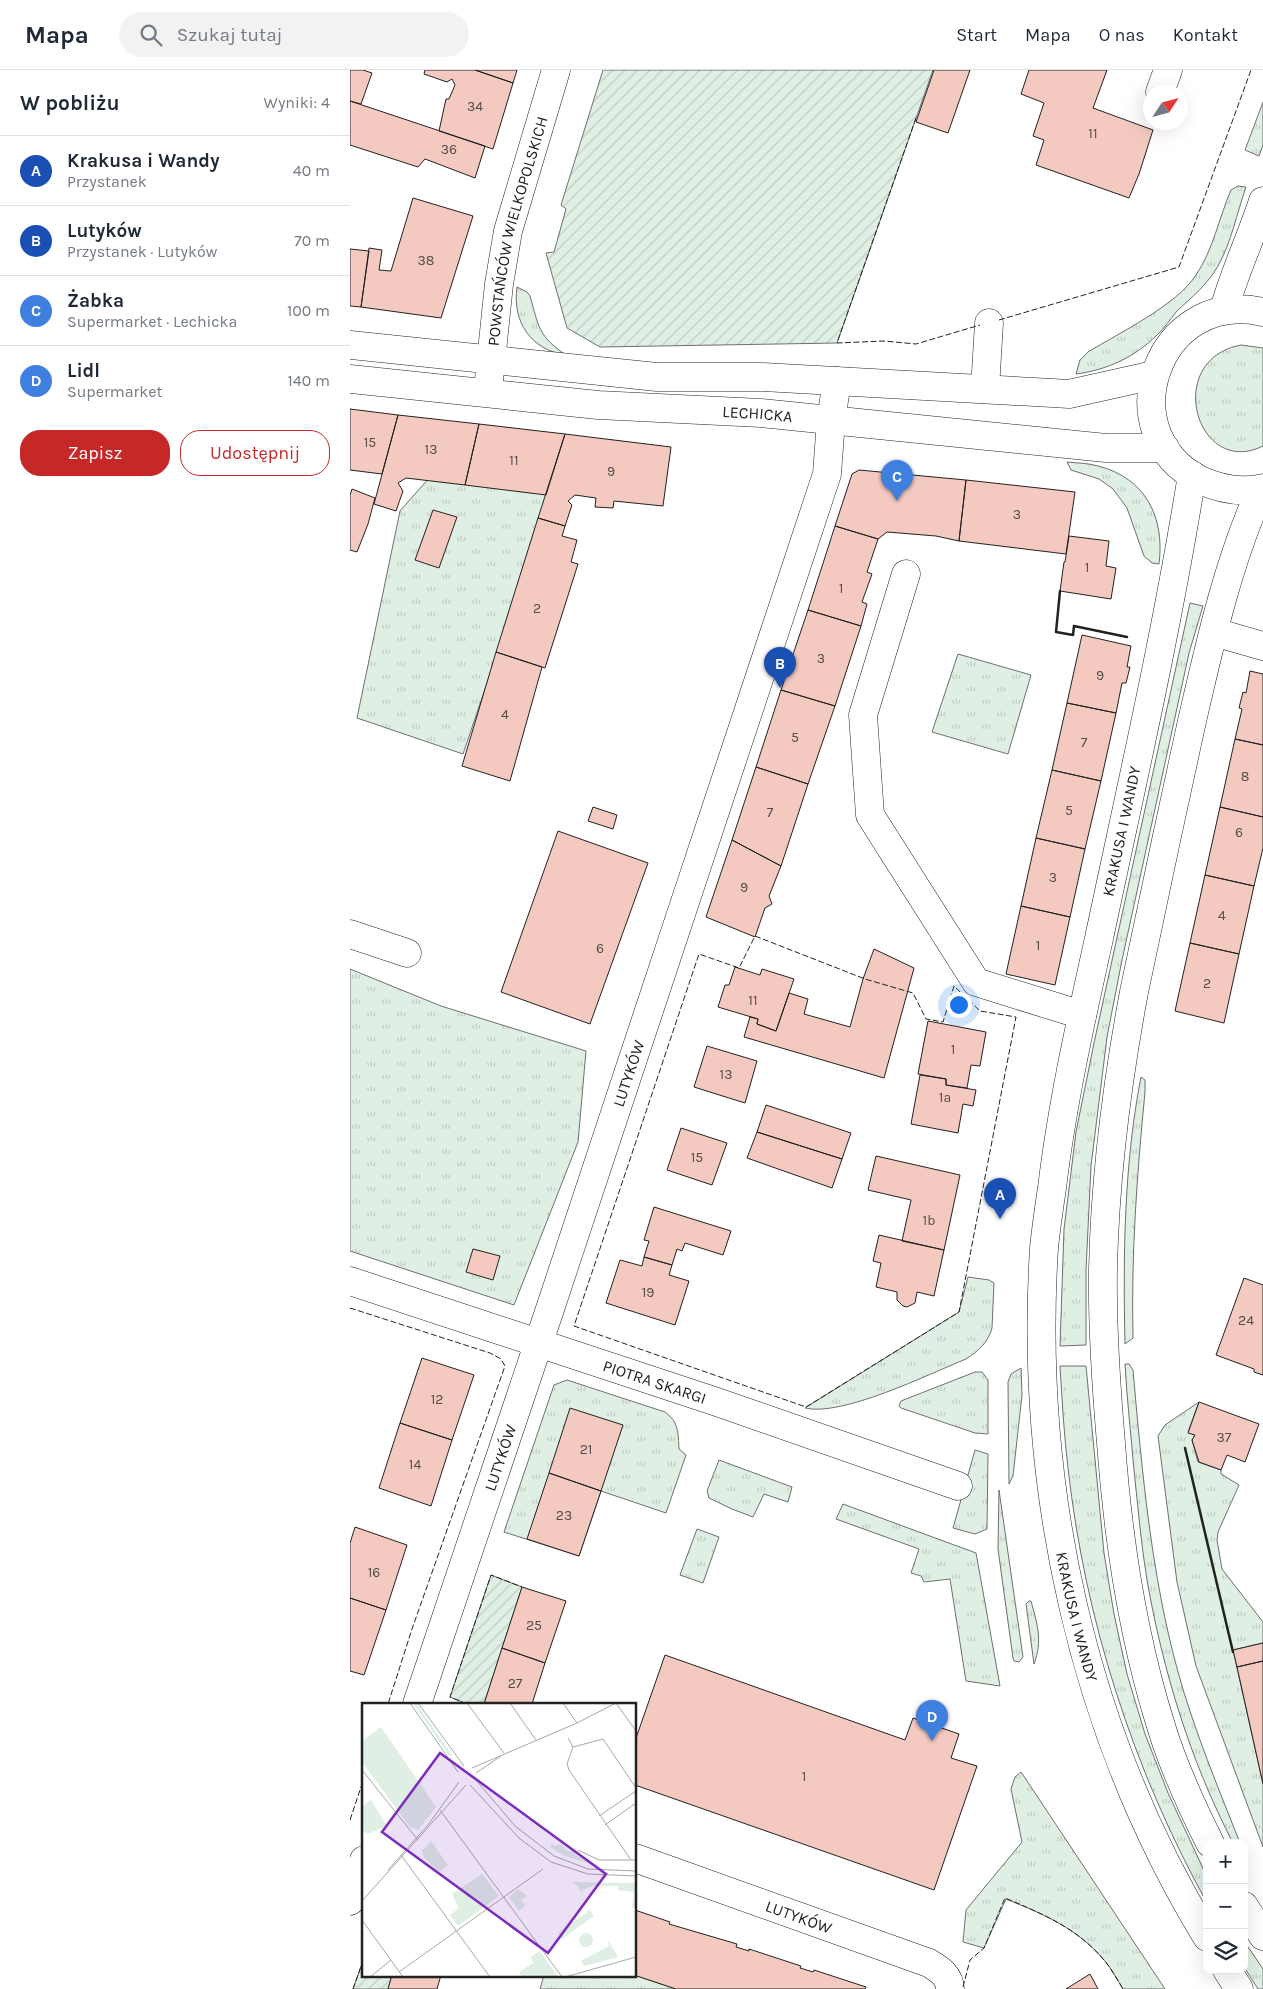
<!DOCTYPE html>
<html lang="pl">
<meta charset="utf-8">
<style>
:root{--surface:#fff;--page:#f2f2f3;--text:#1f2937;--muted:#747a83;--line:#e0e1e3;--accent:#c62828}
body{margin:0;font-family:Karla,sans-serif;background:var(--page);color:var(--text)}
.controls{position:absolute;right:15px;bottom:15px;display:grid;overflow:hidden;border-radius:10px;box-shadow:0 5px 20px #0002}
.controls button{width:45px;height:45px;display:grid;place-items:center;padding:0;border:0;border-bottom:1px solid var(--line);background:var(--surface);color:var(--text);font:25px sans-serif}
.compass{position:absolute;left:793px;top:15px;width:45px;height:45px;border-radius:50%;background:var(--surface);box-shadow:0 5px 20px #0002;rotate:54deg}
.you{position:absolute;left:608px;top:934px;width:18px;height:18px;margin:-12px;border:4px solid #fff;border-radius:50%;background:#1a73e8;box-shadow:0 0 0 8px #1a73e833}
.badge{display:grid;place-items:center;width:32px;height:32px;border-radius:50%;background:var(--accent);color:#fff;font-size:16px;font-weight:700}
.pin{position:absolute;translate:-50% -41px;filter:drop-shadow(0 1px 2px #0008)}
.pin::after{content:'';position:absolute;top:26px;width:18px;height:15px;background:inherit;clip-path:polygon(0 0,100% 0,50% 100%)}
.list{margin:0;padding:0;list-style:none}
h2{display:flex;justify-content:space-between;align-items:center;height:65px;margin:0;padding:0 20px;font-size:21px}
h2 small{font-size:16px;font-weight:400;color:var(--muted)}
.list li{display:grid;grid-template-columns:32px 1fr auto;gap:15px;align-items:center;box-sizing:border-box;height:70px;padding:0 20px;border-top:1px solid var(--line)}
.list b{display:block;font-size:19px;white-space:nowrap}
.list p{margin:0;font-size:16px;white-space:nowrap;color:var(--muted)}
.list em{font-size:16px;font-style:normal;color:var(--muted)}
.actions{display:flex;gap:10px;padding:15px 20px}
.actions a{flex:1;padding:11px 0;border:1px solid var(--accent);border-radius:20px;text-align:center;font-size:18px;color:var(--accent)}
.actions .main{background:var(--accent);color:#fff}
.icon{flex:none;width:28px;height:28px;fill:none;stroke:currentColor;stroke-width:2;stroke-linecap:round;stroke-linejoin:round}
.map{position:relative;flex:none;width:913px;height:1919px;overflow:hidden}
header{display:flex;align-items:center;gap:30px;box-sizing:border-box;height:70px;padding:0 25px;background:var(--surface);border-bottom:1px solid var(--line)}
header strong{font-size:24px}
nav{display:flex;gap:28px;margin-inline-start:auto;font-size:18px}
.search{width:350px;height:45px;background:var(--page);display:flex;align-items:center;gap:12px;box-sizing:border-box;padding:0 18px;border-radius:28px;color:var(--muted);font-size:19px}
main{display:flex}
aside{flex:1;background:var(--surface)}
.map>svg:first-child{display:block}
</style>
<header>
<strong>Mapa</strong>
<div class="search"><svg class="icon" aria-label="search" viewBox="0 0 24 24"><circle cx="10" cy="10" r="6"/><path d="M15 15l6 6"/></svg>Szukaj tutaj</div>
<nav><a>Start</a><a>Mapa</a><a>O nas</a><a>Kontakt</a></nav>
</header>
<main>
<aside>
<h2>W pobliżu<small>Wyniki: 4</small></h2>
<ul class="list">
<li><span class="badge" style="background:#1a4fb4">A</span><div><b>Krakusa i Wandy</b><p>Przystanek</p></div><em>40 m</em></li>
<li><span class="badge" style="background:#1a4fb4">B</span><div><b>Lutyków</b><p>Przystanek · Lutyków</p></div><em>70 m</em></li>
<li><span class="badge" style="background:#3f7fe0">C</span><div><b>Żabka</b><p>Supermarket · Lechicka</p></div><em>100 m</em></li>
<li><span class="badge" style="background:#3f7fe0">D</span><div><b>Lidl</b><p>Supermarket</p></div><em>140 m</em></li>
</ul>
<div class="actions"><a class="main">Zapisz</a><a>Udostępnij</a></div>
</aside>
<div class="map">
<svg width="913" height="1919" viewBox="0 0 913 1919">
<defs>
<pattern id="grass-tufts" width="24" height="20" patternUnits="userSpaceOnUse" patternTransform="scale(1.25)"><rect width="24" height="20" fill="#e0efe3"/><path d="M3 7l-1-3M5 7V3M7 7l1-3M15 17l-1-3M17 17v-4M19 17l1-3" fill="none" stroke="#c0cdc2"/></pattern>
<pattern id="garden-furrows" width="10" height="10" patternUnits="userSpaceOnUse" patternTransform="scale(1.25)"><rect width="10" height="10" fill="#e0efe3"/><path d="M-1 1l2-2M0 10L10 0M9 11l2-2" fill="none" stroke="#c0cdc2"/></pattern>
</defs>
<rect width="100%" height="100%" fill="#fff"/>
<!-- grass -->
<path fill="url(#grass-tufts)" stroke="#6f6f6f" d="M913,32v43l-4,11 -14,-6z
M888,116l8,1c-9,26 -15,56 -28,79 -11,19 -26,31 -41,45 -7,8 -12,17 -20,24 -22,22 -50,35 -81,39l4,-14 8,-8c31,-19 89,-47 108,-77 17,-25 23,-57 35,-85z
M167,217l10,5 3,4c9,31 8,40 36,59 -35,-5 -54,-33 -49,-68z
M891,275l22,3v98c-66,33 -101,-86 -22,-101z
M717,392c10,1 21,1 31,4 48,12 67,52 61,98l-7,-1 -8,-7 -17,-48 -14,-19 -14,-10 -28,-9z
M80,407l122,15 -89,262 -106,-36 43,-207z
M840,533l13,3 -14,47 -67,307 -15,77 -16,129 -5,104v75l-26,1 4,-117 12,-97 18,-89z
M608,584l73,21 -23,79 -76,-22z
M0,899l91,37 145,45 -8,91 -64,163 -164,-54z
M791,1007l4,3v12c-8,82 -14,163 -12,246l-8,6c-2,-89 -1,-180 16,-267z
M618,1207l21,3 5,3 -2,45c-4,15 -14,23 -26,31 -37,15 -124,58 -161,49l154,-96z
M775,1294h4l4,6c9,101 18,204 45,302 16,58 40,115 62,171h-7c-43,-83 -70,-172 -86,-263 -6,-36 -9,-73 -13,-110 -3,-35 -7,-70 -9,-106z
M710,1296h26l18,187 10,61 13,60 18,60 23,59 39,84v26c-74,-134 -122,-283 -139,-435 -4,-34 -6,-68 -8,-102z
M671,1298l1,27 -9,81 -4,8 -1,-102 3,-8z
M625,1302h7l6,8v54l-13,-1 -74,-25 -2,-2 2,-5z
M217,1310l98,32c14,10 13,21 14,37l7,6 -20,58 -65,-22 -22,65 -75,-24 50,-147z
M849,1332l-11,30 7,3 -3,5 6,22 23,8v4l18,11 -21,47 -1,8 5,29 41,53v21l-30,7 30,134v63l-67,-181 -19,-84 -19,-146 7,-11z
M625,1380l13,4 -1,75 -12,5 -22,-6z
M369,1390l73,27 -4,15 -24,-8 -11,23 -21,-8 -23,-11 -2,-7z
M649,1420l24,167 -4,5 -5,-1 -1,-3 -15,-109z
M493,1434l133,49 24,133 -34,-5 -16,-102 -26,3 -3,-6 -10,-3 8,-24 -83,-30z
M347,1459l22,8 -16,46 -23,-8z
M679,1531h2c6,22 12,40 3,63l-8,-60z
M671,1702l14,21 130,196h-42c-6,-10 -12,-21 -19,-29 -27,-32 -61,-46 -98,-61l-22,49 -21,-6 3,-32 56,-68 -11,-53 4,-12z
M894,1871l19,28v20h-5l-14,-22z
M194,1905h90l42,14h-136z"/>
<!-- garden -->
<path fill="url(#garden-furrows)" stroke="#6f6f6f" d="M253,0h330l-96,273 -237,4 -33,-19 -21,-75 8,-1 12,-43 -5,-4z
M141,1505l31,12 -38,117h-17l-17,-7z
M14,1888v17h28l-4,14h-35z"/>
<!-- building -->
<path fill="#f3c9c0" stroke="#222" d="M0,0h13l9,3 -11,31 -11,-3z
M75,0h50l38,13 -20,66 -54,-18 7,-32h3l6,-14 -3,-6 -5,3 -23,-8z
M125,0h42l-4,13z
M584,0h36l-22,63 -32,-11z
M679,0h78l-14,38 60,22 -14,44 -10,24 -93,-33 8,-25 -11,-4 11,-33 -23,-9z
M0,31l135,45 -10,32 -50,-19 -7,8 -68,-22z
M63,128l60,18 -32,102 -80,-11 8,-59 13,2 -3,20 12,1z
M0,179l19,2 -8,56 -11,-1z
M0,339l48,6 -16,59 -32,-4z
M48,345l81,9 -14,61 -59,-7 -8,5 5,8 -7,20 -22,-7z
M129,354l86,10 -19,61 -81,-10z
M215,364l106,13 -8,59 -49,-5 -1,7 -18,-1 1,-9 -21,-3 -7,6 4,4 -7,21 -27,-8z
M509,400l107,10 -7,61 -23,-5 -49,-4 -9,7 -43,-13 17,-52z
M616,410l109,12 -9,62 -107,-13z
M2,419l23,9 -7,26 -11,28 -7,-2v-55z
M83,440l24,7 -18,51 -24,-8z
M188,448l27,8 -3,10 15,4 -6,22 7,2 -33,104 -49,-16z
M485,456l43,13 -11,33 5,2 -10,28 5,2 -6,22 -53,-16z
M719,466l40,5 -3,25 10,2 -5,31 -51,-8 4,-29h1z
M458,540l53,16 -26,80 -54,-16z
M732,565l49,11 -4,21h3l-4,16h-4l-6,30 -49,-10z
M146,582l46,15 -32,114 -48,-15z
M900,601l13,3v71l-28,-6 7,-30 -3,-1 4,-16 3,1z
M431,620l54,16 -27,78 -52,-17z
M717,633l49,10 -15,68 -49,-11z
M885,669l28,6v72l-43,-10z
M406,697l52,17 -27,82 -49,-26z
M702,700l49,11 -16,68 -49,-11z
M243,737l24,8 -4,14 -25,-8z
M870,737l43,10v31l-9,38 -49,-11z
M208,761l90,32 -58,161 -89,-32z
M686,768l49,11 -15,68 -49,-11z
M382,770l49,26 -12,30 3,8 -7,4 -10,29 -49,-20z
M855,805l49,11 -15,68 -49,-11z
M671,836l49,11 -15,68 -49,-11z
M840,873l49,11 -15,69 -49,-12z
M524,879l40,19 -30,110 -140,-41 6,-20 8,2 -1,5 19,7 13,-38 19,6 -4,15 46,13 13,-48z
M385,897l25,8 2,-6 32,10 -18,52 -19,-7 1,-5 -40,-12 7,-22h4z
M578,951l58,11 -6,34 -9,-1 -4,23 -21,-3v-6l-28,-5z
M357,976l50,15 -12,42 -51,-16z
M570,1005l26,4v6l30,5 -3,16 -10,-2 -5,29 -47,-9z
M416,1035l85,28 -9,26 -85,-27z
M331,1058l46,15 -15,42 -45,-15z
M407,1062l85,27 -10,29 -85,-30z
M526,1086l84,19 -16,75 -42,-9 9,-41 -43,-10z
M304,1137l77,24 -8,24 -38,-12 -3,8 -5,-2 -5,16 -28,-8 5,-16 -5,-1z
M529,1165l65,15 -10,46 -17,-4 -2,11 -8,4 -4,-1 -6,-6v-8l-21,-5 5,-24 -8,-2z
M123,1179l27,7 -7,24 -27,-8z
M294,1187l28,8 -3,10 20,6 -14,44 -69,-22 14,-43 22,6z
M894,1208l19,7v90l-9,-3v-3l-38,-14z
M72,1288l52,17 -22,65 -52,-17z
M849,1332l60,22 -14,38 -18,-7 -6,15 -22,-8 -7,-22 3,-5 -7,-2z
M220,1338l53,17 -22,66 -52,-18z
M50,1353l52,17 -21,66 -52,-18z
M199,1403l52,18 -22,65 -52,-17z
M5,1457l52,18 -21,65 -36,-12v-55z
M172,1517l44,14 -21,62 -43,-15z
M0,1528l36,12 -22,65 -14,-4z
M913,1573v18l-26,6 -4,-17z
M152,1578l43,15 -13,41h-48z
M315,1585l240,85 8,-22 46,16 -8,24 26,8 -43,124 -299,-105v-44z
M913,1591v123l-26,-117z
M285,1840l35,12 -1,2 68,20 -1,3 13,4v-2l52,17 -1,2 13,4 1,-2 52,17 -1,2h-189l-42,-14z
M740,1904l8,15h-32z
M42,1905h49l-4,14h-49z"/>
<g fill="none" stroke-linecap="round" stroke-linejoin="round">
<defs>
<g id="minor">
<path d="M810,22l8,-22"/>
<path d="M874,240c10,-37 27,-72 39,-109"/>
<path d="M913,242c-105,-24 -156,120 -63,168 20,9 42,13 63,8"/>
<path d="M0,275l307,32h106l289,16 17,1 85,-19"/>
<path id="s1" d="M0,309l248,26 163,8 345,35h59"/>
<path id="s2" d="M139,310l10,-96 9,-53 48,-161"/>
<path d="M635,319l4,-66"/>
<path id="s3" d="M842,405c-25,157 -61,312 -94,468 -18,81 -36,162 -46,245 -3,20 -6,40 -8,60 -15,239 38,484 163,689"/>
<path d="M556,504l-43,141 7,100 106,167 106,33"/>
<path d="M864,562l49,14"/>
<path d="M0,864l57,19"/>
<path id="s4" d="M0,1211l367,121 241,84"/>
<path id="s5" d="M67,1634l134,-398 276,-832 4,-54 6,-39"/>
<path d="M860,1773c-19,-38 -37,-77 -49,-117 -29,-92 -43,-187 -50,-283 -5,-58 -9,-116 -8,-174 2,-93 14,-186 31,-277 19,-90 38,-181 58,-271 18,-78 36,-159 69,-232"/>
<path id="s6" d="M285,1788l294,105c10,6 21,13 21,26"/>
<path d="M0,1831l14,-41"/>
<path d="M894,1836l19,30"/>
<path d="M877,1900l12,19"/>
</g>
</defs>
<!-- minor casing -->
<use href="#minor" stroke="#222" stroke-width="29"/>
<!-- minor -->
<use href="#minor" stroke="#fff" stroke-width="28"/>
<!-- fence -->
<path stroke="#222" stroke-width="1" stroke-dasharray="6 2.5" stroke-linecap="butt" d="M566,48l-79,225 47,-2 32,3 64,-19
M649,250l180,-53 72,-197
M405,866l110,43 48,14 13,26 17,3 11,-36 26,25 36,6 -57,295 -153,95 -232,-81 125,-372 40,14z
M0,1238l140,45 11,6 4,7 -93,263 -24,75
M117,1634l-17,-7 41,-122 31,12
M0,1750l14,-42
M613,1917l7,-27 14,-12 21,-50c38,16 72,30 99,62 7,8 13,19 19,29
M3,1919l11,-31"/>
<!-- wall -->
<path stroke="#222" stroke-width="2.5" d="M710,521l-4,41 17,3 1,-9 53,11
M835,1378l48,204"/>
</g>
<g text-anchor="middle" stroke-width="4" stroke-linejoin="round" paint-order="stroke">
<!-- number labels -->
<g font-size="14" fill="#564c4a">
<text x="125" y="41">34</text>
<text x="743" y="68">11</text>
<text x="99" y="84">36</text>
<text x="76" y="195">38</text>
<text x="20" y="377">15</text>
<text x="81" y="384">13</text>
<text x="164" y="395">11</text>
<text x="261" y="406">9</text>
<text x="667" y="449">3</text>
<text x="737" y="502">1</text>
<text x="491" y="523">1</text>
<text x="187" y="543">2</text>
<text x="471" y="593">3</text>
<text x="750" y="610">9</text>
<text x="155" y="649">4</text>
<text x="445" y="672">5</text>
<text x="734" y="677">7</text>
<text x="895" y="711">8</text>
<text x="719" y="745">5</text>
<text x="420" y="747">7</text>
<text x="889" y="767">6</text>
<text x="703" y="812">3</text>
<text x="394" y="822">9</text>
<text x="872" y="850">4</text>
<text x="688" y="880">1</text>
<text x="250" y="883">6</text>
<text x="857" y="918">2</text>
<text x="403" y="935">11</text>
<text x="603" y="984">1</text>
<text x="376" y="1009">13</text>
<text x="595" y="1032">1a</text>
<text x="347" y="1092">15</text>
<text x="579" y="1155">1b</text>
<text x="298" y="1227">19</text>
<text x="896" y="1255">24</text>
<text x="87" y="1334">12</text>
<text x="874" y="1372">37</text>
<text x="236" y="1384">21</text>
<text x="65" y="1399">14</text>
<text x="214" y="1450">23</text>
<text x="24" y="1507">16</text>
<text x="184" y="1560">25</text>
<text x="165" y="1618">27</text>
<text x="454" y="1711">1</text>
</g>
<!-- street labels -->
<g font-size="16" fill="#222" stroke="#fff">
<text dy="6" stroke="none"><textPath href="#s2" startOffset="152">POWSTAŃCÓW WIELKOPOLSKICH</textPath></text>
<text dy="6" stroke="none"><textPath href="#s1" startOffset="409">LECHICKA</textPath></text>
<text transform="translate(771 761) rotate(-78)" y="6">KRAKUSA I WANDY</text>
<text dy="6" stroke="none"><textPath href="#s5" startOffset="665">LUTYKÓW</textPath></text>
<text dy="6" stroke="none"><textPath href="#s4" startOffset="321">PIOTRA SKARGI</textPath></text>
<text dy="6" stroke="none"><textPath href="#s5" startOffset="260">LUTYKÓW</textPath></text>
<text dy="6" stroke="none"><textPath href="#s3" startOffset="1159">KRAKUSA I WANDY</textPath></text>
<text dy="6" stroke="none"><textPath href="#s6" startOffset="174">LUTYKÓW</textPath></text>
</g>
</g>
<!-- overview -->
<g transform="translate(12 1633)">
<rect width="274" height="274" fill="#fff"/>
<path d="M51,0h3l36,52 -2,2zM9,97l16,26 -20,8 -5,-5v-23zM69,138l17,24 -9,7 -16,-16 -1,-5zM189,140l5,3 5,-2 6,7h9l-1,4 26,12 -36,-11 -14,-8zM120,171l17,22 -41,30 -8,-11 9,-7 -7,-14zM210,179l64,1v24l-4,1 2,-16 -16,-2v-4h-25l-11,4 1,7 -5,-11zM156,186l9,7 -6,4 4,6 -6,5 -10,-14zM228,207l4,6 -32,23 -4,-6zM217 237a7 7 0 1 1 14 0a7 7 0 1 1-14 0ZM245,236l11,18 -34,9 -3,-5 28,-15zM178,248l18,26h-36l-3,-5 14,-9 -2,-6z" fill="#e0efe3"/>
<path d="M19,24l55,80 -18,23 -8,-3 -48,-65v-21z" fill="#e0efe3"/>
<path fill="none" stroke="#a7a7a7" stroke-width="1" d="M48,0l48,69M56,0l46,63M105,0l37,50M148,0l26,37M201,0l14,20M254,0l20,28M206,35l5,9 -6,17 2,6 62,90M211,44l30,-8 33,49M110,65l105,-45 39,-20M0,67l56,70M114,70l25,-17M114,77l39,46 39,30 34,13 48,2M108,82l49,53 32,24 37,12 48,2M78,107l122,167M237,113l37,-25M243,122l31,-22M216,147l21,10h37M39,152l89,122M26,167l40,-45 31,-43M0,198l104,-116M0,217l41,57M37,269l144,-103M8,274l21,-17M203,274l71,-20"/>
<path fill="#7b2cbf" fill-opacity="0.15" stroke="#7b2cbf" stroke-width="2.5" d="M78,50l166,121 -58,79 -166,-121z"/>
<rect width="274" height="274" fill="none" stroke="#222" stroke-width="2.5"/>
</g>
</svg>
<div class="controls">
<button>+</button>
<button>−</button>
<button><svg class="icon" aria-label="layers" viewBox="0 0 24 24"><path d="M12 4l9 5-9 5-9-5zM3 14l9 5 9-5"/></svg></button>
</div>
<svg class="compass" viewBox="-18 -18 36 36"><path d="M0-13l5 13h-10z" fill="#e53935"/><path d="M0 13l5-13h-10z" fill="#747a83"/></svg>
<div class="you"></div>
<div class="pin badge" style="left:650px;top:1149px;background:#1a4fb4">A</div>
<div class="pin badge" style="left:430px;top:618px;background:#1a4fb4">B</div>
<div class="pin badge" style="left:547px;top:431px;background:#3f7fe0">C</div>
<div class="pin badge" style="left:582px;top:1671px;background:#3f7fe0">D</div>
</div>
</main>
